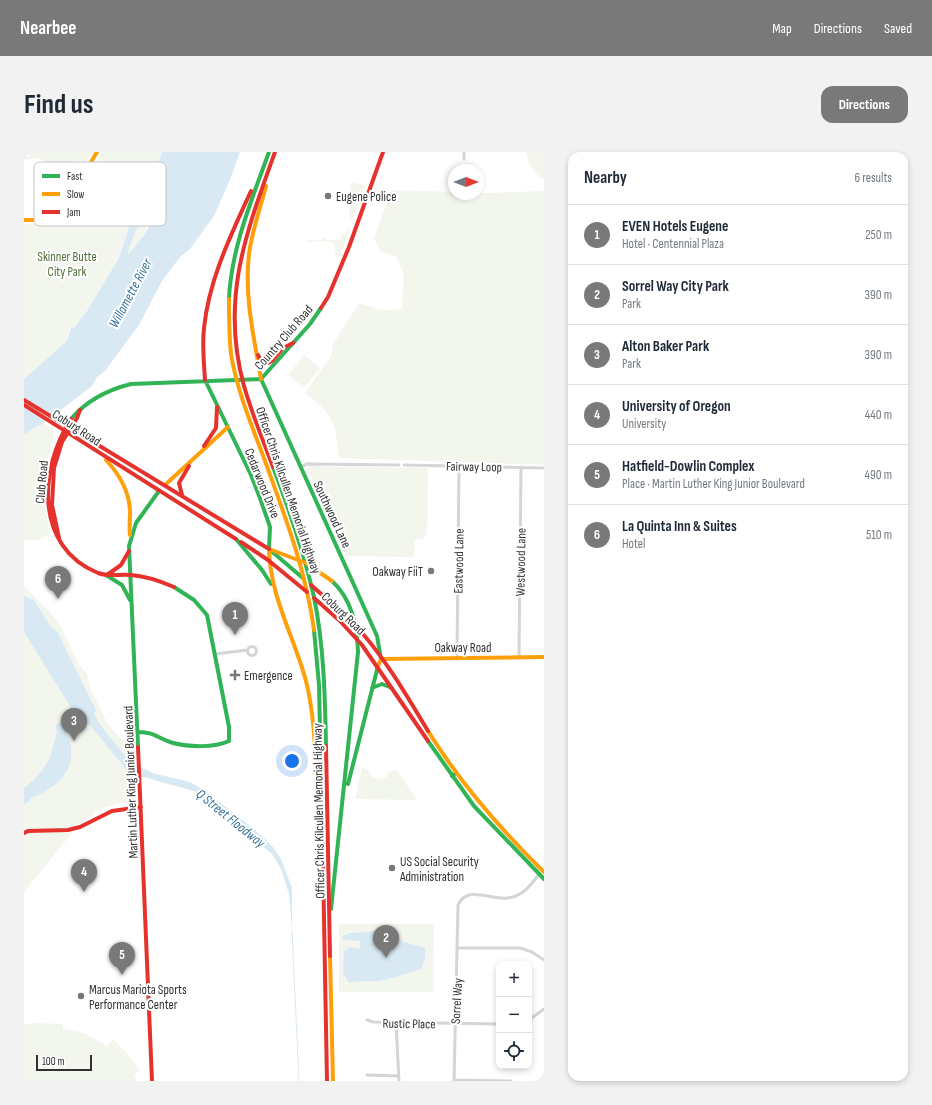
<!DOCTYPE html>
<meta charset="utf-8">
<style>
:root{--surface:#fff;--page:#f2f2f3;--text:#1f2937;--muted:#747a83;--line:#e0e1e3;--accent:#797979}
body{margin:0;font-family:"Sofia Sans Condensed",sans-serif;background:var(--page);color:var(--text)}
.controls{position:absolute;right:12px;bottom:12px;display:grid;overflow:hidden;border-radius:8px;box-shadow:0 2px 6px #0003}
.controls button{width:36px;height:36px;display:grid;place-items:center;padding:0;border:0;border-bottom:1px solid var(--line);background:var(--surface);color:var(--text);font:20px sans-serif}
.compass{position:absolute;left:424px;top:12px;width:36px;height:36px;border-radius:50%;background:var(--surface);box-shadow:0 2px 6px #0003;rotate:90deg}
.scale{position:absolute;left:12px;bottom:10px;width:56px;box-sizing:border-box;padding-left:4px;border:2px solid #313131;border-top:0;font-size:11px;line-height:14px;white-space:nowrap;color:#313131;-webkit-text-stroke:3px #fff;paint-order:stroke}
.you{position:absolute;left:268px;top:609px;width:14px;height:14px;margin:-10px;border:3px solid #fff;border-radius:50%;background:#1a73e8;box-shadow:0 0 0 6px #1a73e833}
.badge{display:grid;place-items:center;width:26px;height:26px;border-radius:50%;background:var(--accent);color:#fff;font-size:13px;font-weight:700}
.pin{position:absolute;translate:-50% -33px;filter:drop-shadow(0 1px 2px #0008)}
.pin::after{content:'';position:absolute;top:21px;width:14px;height:12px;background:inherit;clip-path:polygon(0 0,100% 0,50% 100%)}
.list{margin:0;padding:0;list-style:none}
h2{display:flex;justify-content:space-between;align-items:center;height:52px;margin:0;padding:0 16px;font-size:17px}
h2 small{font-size:13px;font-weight:400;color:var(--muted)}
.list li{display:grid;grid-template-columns:26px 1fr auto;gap:12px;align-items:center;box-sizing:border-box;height:60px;padding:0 16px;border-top:1px solid var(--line)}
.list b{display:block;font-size:15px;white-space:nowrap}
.list p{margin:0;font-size:13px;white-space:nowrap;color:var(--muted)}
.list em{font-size:13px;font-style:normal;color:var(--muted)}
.icon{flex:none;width:22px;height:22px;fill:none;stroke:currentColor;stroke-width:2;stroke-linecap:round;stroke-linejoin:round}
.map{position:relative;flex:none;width:520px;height:929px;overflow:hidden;border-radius:12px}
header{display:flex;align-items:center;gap:24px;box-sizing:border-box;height:56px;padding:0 20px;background:var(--accent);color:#fff}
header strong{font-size:19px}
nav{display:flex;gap:22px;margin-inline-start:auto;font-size:14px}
.intro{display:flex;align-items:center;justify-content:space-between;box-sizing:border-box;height:96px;padding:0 24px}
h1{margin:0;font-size:28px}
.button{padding:10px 18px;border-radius:12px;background:var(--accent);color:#fff;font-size:14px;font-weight:700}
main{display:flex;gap:24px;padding:0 24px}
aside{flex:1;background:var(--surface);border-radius:12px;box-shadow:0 2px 6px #0003}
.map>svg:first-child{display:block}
</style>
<header>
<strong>Nearbee</strong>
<nav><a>Map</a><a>Directions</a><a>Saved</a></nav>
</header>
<div class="intro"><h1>Find us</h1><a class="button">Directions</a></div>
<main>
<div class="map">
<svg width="520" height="929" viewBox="0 0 520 929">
<rect width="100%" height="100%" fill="#fff"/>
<!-- green -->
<path fill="#f2f6ed" d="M6,0h62l-6,11 -5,-3 -4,2 2,17 -23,34 -9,2 -1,-4c11,0 21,-17 22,-28l3,-3v-7l-9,-1 -3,13h-5l-3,-3 3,-4v-4l-9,-4 2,-8 -8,-4 -15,2v-3h5z
M78,0h60l-12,33 -21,42 -10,31 -17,30 -15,23 -18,20 -2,10 -43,38v-155h24l12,-5z
M502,0h18v28c-11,-7 -15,-15 -18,-28z
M328,30l13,3 -13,35 -3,-1 4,-5 -4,3v-9l6,-4 -1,9 1,-9 -5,-2v-18z
M368,38l62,2v2l90,-3v274l-205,-7c-4,-37 -4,-42 -34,-65l27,-39 1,-10 26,-41c14,5 27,10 43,5l2,-32 -7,-19 -17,-6 -6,-13z
M116,69h10l-9,19 -13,15 4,-16z
M321,76h4v4l-10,26 -3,-2 -2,-13 -9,-2 -18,1v-2h15v-2h3v2h14l4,-7 2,1 2,-4z
M280,203l16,13 -16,20 -16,-13z
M20,271l9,6v11l-7,26 -2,34 6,34 -12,6h-14v-106z
M287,314l117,2 -1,64 -3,7 -9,1 -1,17 -68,-1 -38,-85v-4z
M0,434l26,26 12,17 17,36 8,9 4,16 16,33 12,14 11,7 2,32 4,11 -6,14 -26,6 -10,5 -2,4 -13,8 -55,68z
M338,616l5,1 7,9h5l2,2 8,-5 -2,-2 9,-4 21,31 -62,-1z
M315,772h95l-1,68h-94z
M11,871l28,1v5l21,4 23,13 6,-7 15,15 12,17 -6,3 3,7h-113v-56z"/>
<!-- water -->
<path fill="#d9e9f4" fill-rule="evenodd" d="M138,0h78l-11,30 -15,34 -24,33 -10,8 -18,24 -23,44 -34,46 -8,6 -5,9 -48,37 -20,11v-55l43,-38 4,-13 3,-1 13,-16 32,-53 10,-31 21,-42zM130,51c2,19 -13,38 -26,51 3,-14 14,-42 26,-51z
M0,444l10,4 17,27 7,6 38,77 -2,4 5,9 31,39 23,11 37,9 17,10 48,38 17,16 9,13 11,29v42l-3,-36 -8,-25 -9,-15 -75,-62 -68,-19 -40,-49c-11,-2 -17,-2 -17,-15l-48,-77z
M37,570c2,5 5,9 7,14 12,33 -10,51 -37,62l-1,3 -6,3v-16c16,-12 26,-25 30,-45 2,-7 4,-12 1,-18z
M354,779l23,10 24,7v11l-4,10c-14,4 -29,10 -43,12 -10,1 -19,-1 -29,2l-6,-10 1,-22 6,-4 8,2 2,-1 1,-5 -2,-2 -16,-1v-4l7,-3z"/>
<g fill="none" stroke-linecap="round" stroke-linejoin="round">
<!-- stream -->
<path stroke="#d9e9f4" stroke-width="1" d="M268,778l7,151"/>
<!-- street -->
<path stroke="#d5d5d5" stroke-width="3" d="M440,0v7
M380,313l140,3
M276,315l7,-3 92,1
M223.5 499a4.5 4.5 0 1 1 9 0a4.5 4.5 0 1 1-9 0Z
M191,502l33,-4
M495,505l2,-190
M433,506l2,-193
M433,796h63l12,4 12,8
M343,868l6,2 126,2
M505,868l15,-11
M372,870l3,59
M343,923l32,1
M430,928l57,1
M430,929l4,-176c10,-21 33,-4 50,-7 15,-2 23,-13 31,-24"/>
<!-- fast -->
<path stroke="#30b455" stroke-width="4" d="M205,147c2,-50 23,-100 40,-147
M237,227l116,257 4,23
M181,228l46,95 9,23 10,29 -1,22 35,30
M47,267c16,-19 36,-29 60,-35l130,-5 49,-55 11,-16
M249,315c16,42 31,86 41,130 10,49 11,99 12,149
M212,387l26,31 9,14
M82,423l16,10 8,15
M290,478l5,55 4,179
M348,536l10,-4 10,4
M114,580c18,0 20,7 35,11 16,4 41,5 56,-2v-14l-22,-112 -13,-15 -20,-13
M404,589l46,65 70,73
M114,595l-9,-201 7,-23 23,-32
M428,624l4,-3
M324,632l30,-118
M307,757l27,-257c-1,-26 -6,-53 -26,-71"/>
<!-- slow -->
<path stroke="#ff9f0a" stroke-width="4" d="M0,68h22l14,-7 37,-61
M205,147c0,18 0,36 2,55 6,37 21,72 34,107 20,55 41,110 49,169
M237,227c-7,-41 -17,-83 -12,-125 3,-23 11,-45 17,-68
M82,308c14,15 24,32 24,53 0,7 -1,15 0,22
M141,333l63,-58
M357,507l163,-2
M354,514l3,-7
M404,579c33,53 72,98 116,141
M294,651c-3,-40 -2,-82 -12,-122 -12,-45 -36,-84 -37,-132l37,14 26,18
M306,804l3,125"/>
<!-- jam -->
<path stroke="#e5322d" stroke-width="4" d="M297,156l7,-11 21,-50 34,-95
M234,203l3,6 7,2 4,-2 11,-13 10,-5
M181,228c-1,-17 -3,-35 -1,-52 5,-49 27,-93 47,-137
M0,248l245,149
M0,253l212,134
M47,267c-32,49 -37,128 27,154 11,4 21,1 33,2 15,1 29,6 43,12
M180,294l12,-18 1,-21
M249,315c-10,-27 -21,-53 -29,-81 -24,-87 2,-153 31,-234
M158,343l-3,-12 10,-17
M35,386l-7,-33 2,-37 8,-26 15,-24 3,-8
M217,390l27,18 39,32
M83,423l14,-10 8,-14
M287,433c18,16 36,31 52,49 25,29 45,64 65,97
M290,446l26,23 22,24 66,96
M302,594l4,210
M114,595l14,334
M0,681l4,-2 40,-1 12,-3 32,-16 29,-4
M299,712l4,217"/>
</g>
<!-- markers -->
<g fill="#797979" stroke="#fff" stroke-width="1.5">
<circle cx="304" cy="44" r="4"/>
<circle cx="407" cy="419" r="4"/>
<path d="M209 517h4v4h4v4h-4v4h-4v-4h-4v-4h4z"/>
<circle cx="368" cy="716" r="4"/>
<circle cx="57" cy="844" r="4"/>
</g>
<g text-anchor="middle" stroke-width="4" stroke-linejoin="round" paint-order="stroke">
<!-- poi labels -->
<g font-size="13" fill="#313131" stroke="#fff" text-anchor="start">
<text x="312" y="49">Eugene Police</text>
<text x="399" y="424" text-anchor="end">Oakway FiiT</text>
<text x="220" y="528">Emergence</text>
<text x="376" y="714">US Social Security<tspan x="376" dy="15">Administration</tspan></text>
<text x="65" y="842">Marcus Mariota Sports<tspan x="65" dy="15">Performance Center</tspan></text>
</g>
<!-- park labels -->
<g font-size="13" fill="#53713a" stroke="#fff">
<text x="43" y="109">Skinner Butte<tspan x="43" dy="15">City Park</tspan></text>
</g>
<!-- street labels -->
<g font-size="13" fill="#313131" stroke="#fff">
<text transform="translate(259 185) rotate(-49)" y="5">Country Club Road</text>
<text transform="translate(53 275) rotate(33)" y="5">Coburg Road</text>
<text transform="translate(450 314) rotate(1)" y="5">Fairway Loop</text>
<text transform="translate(17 330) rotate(-85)" y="5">Club Road</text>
<text transform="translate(239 331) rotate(68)" y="5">Cedarwood Drive</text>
<text transform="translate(265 338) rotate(71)" y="5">Officer Chris Kilcullen Memorial Highway</text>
<text transform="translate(309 362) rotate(65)" y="5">Southwood Lane</text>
<text transform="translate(434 409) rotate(-89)" y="5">Eastwood Lane</text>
<text transform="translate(496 410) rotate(-89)" y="5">Westwood Lane</text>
<text transform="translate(320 461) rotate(44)" y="5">Coburg Road</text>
<text x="439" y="500">Oakway Road</text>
<text transform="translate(106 630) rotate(-92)" y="5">Martin Luther King Junior Boulevard</text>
<text transform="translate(294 659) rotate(-91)" y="5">Officer Chris Kilcullen Memorial Highway</text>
<text transform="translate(432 849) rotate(-87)" y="5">Sorrel Way</text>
<text transform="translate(385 871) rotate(1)" y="5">Rustic Place</text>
</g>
<!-- water labels -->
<g font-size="14" font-style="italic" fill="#37739b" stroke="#fff">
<text transform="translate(106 141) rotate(-62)" y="5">Willamette River</text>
<text transform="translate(207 666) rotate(39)" y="5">Q Street Floodway</text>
</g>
</g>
<!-- legend -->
<rect x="10" y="10" width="132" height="64" rx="6" fill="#fff" stroke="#c1c1c1" stroke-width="1"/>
<rect x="18" y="22" width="18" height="4" fill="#30b455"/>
<rect x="18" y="40" width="18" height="4" fill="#ff9f0a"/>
<rect x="18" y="58" width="18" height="4" fill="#e5322d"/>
<g font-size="11" fill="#313131">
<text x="43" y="28">Fast</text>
<text x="43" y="46">Slow</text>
<text x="43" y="64">Jam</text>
</g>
</svg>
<div class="controls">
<button>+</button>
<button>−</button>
<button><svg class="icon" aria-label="locate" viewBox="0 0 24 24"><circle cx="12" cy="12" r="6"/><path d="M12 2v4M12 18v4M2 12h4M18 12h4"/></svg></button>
</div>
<svg class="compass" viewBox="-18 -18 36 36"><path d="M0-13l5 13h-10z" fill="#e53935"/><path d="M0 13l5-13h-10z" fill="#747a83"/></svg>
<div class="scale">100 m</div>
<div class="you"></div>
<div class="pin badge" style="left:211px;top:483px">1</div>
<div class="pin badge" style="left:362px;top:806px">2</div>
<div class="pin badge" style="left:50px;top:589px">3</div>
<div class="pin badge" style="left:60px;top:740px">4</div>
<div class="pin badge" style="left:98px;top:823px">5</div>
<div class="pin badge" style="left:34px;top:447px">6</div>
</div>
<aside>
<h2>Nearby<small>6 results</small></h2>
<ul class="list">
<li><span class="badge">1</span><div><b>EVEN Hotels Eugene</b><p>Hotel · Centennial Plaza</p></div><em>250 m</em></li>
<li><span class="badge">2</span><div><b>Sorrel Way City Park</b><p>Park</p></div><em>390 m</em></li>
<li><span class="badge">3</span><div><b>Alton Baker Park</b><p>Park</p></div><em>390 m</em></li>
<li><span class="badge">4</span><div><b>University of Oregon</b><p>University</p></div><em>440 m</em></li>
<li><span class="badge">5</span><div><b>Hatfield-Dowlin Complex</b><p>Place · Martin Luther King Junior Boulevard</p></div><em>490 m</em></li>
<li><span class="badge">6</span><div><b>La Quinta Inn &amp; Suites</b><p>Hotel</p></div><em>510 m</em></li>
</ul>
</aside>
</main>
